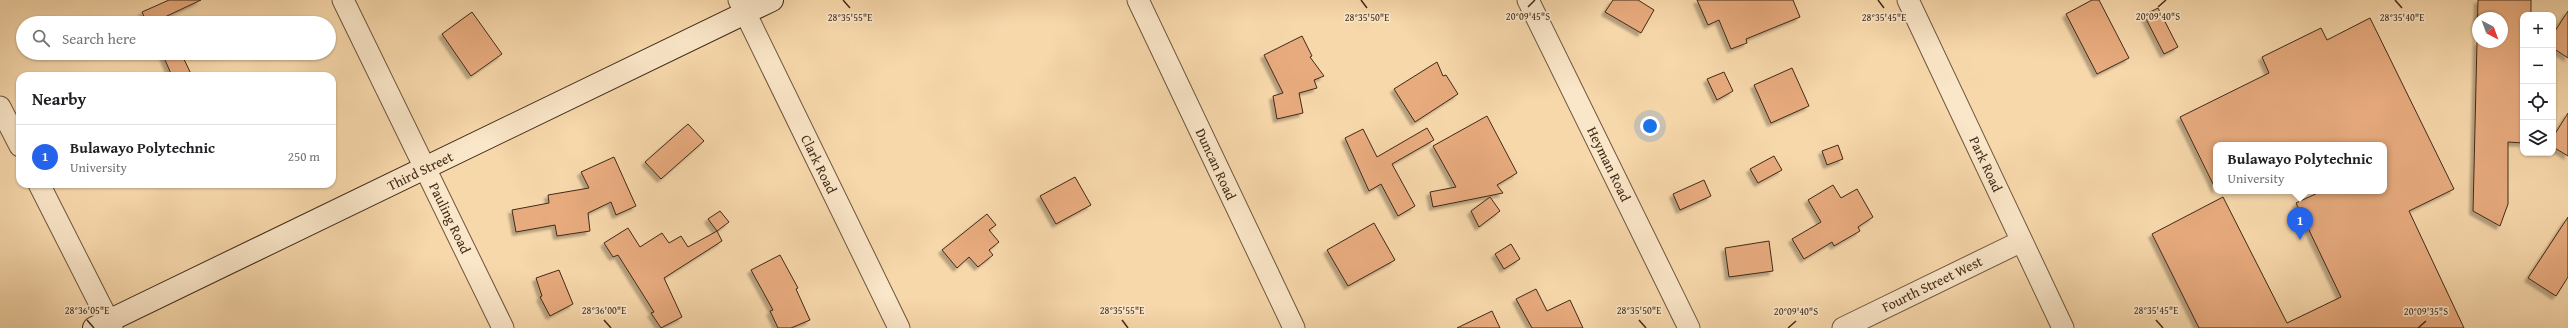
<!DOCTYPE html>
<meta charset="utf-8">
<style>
:root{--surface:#fff;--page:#f2f2f2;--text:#202124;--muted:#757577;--line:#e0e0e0;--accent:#2563eb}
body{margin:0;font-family:"Gentium Book Plus",serif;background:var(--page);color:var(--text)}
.controls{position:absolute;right:12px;top:12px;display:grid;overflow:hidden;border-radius:8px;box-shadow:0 1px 3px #0004}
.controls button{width:36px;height:36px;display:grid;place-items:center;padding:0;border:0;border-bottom:1px solid var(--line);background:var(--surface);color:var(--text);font:20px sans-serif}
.compass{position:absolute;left:2472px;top:12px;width:36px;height:36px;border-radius:50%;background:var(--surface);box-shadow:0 1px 3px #0004;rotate:139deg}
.you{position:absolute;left:1650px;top:126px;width:14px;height:14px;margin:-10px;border:3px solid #fff;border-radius:50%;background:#1a73e8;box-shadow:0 0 0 6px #1a73e833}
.badge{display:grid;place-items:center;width:26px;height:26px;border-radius:50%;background:var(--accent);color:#fff;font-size:13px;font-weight:700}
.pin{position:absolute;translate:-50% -33px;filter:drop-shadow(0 1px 2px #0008)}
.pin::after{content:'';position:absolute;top:21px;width:14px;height:12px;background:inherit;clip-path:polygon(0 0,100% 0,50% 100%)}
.popup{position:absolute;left:2213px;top:142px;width:174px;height:52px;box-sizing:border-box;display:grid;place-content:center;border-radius:8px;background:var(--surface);filter:drop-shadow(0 1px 3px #0005);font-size:13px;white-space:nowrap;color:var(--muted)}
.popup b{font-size:15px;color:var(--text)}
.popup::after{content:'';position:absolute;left:50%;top:100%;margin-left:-8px;border:8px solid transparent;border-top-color:var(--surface)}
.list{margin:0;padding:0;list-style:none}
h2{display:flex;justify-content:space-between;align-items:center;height:52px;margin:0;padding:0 16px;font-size:17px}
h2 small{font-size:13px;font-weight:400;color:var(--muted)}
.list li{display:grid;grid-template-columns:26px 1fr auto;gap:12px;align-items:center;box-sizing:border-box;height:64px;padding:0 16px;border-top:1px solid var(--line)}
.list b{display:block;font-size:15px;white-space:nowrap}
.list p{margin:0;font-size:13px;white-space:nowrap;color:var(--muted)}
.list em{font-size:13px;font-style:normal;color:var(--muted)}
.icon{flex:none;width:22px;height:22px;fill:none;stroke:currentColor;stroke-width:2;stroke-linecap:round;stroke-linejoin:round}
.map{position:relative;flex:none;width:2568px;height:328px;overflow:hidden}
.search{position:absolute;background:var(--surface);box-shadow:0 1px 3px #0004;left:16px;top:16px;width:320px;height:44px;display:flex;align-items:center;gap:10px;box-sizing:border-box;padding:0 14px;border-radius:22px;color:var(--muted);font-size:15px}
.panel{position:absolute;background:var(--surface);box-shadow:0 1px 3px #0004;left:16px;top:72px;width:320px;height:116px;border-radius:12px}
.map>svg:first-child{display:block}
</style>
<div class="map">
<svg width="2568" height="328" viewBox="0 0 2568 328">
<defs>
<filter id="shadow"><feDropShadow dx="-3.5" dy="3.5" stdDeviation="1" flood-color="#0004"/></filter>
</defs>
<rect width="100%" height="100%" fill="#f7d8ab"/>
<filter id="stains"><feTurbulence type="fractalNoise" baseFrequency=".005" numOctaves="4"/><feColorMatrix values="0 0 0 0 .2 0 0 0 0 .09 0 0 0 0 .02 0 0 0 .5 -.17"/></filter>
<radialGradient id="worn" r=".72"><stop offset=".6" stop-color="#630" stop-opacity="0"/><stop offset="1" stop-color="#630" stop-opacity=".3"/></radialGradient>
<!-- building -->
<path fill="#e8ab7e" stroke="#402a18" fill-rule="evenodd" filter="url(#shadow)" d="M169,0h32l-49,23h-5l-5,-11z
M1613,0h25l16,10 -13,23 -36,-21z
M1697,0h96l7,17 -54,22 1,4 -16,6 -12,-29 -11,5z
M2092,0h7l30,58 -32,16 -31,-60z
M2478,0h53v15h-8v128l-15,-1v62l-8,22 -27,-15zM2478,18h24v24h-24z
M2158,8l20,39 -14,7 -20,-39z
M2568,11v47l-15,-10v-14z
M472,12l30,42 -31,22 -29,-42z
M2370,18l84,171 -45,22 55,117h-265l-47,-94 71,-37 64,126 54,-26 -45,-94 26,-12h62v-46h-168v45l-36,-73 89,-44 -7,-16 59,-29 6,12z
M1302,36l10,20 -2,1 14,19 -10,4 3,8 -18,5 4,20 -26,6 -4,-23 10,-3 -19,-38z
M162,53h19l11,23h-20z
M1437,62l6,14 3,-1 12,19 -43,28 -21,-33z
M1792,68l17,38 -38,17 -17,-38z
M1724,72l9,19 -16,9 -10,-21z
M2568,113v43l-15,-9v-10z
M1487,116l30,57 -20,12 6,8 -70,14 -3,-15 26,-5 -23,-41z
M688,124l16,17 -43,38 -16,-17z
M1427,128l7,12 -42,24 23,42 -17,10 -17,-32 -12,7 -24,-53 18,-9 14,28z
M1838,145l5,14 -16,6 -5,-14z
M1774,156l8,14 -24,13 -8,-14z
M614,157l22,49 -20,9 -5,-13 -23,11 2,18 -33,5 -2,-11 -39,7 -4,-22 37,-7 -1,-8 41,-7 -8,-16z
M1075,177l16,28 -35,19 -16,-28z
M1704,180l7,16 -31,14 -7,-16z
M1833,185l8,13 16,-9 16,28 -15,10 2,4 -26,15 -2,-4 -28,17 -12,-20 29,-17 -13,-22z
M1490,197l10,14 -21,16 -8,-16z
M720,211l9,11 -12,9 -9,-12z
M987,214l9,11 -7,5 10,12 -10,8 4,5 -15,12 -9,-10 -12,11 -15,-18z
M2568,217v60l-12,19 -28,-18z
M1374,223l21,37 -47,26 -21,-36z
M628,228l12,19 22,-14 7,10 12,-7 7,11 29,-16 5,10 -58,37 18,39 -21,11 -10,-15 3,-1 -36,-57 -5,2 -9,-14z
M1769,241l4,30 -44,6 -4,-29z
M1511,244l9,15 -16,10 -9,-15z
M780,255l18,33 -2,1 14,31 -19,8h-13l-8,-17 3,-1 -22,-40z
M559,270l14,34 -23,12 -10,-19 2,-1 -6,-18z
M1536,289l11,22 23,-11 13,28h-51l-16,-29z
M1492,311l8,17h-43z"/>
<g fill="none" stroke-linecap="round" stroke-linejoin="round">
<defs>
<path id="minor" d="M343,0l160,328
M739,0l160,328
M1138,0l156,328
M1528,0l161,328
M1908,0l155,328
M0,107l20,39
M39,184l73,144
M1843,328l179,-87"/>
<path id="secondary" d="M94,328l678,-328"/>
</defs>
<!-- minor casing -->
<use href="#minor" stroke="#6e563d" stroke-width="23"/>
<!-- secondary casing -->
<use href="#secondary" stroke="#402a18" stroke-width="24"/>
<!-- minor -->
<use href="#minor" stroke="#fae6c8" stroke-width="21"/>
<!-- secondary -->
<use href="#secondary" stroke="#fae6c8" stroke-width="22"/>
</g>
<!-- ticks -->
<path fill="none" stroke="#402a18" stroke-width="1.5" d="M843,0l7,8M1361,0l6,8M1878,0l6,8M2395,0l7,8M1528,7l7,-7M2158,7l8,-7M87,320l7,8M604,320l7,8M1122,320l6,8M1639,320l7,8M2156,320l7,8M1788,328l8,-7M2418,328l8,-7"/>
<g text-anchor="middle" stroke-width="3.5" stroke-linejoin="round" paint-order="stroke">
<!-- street labels -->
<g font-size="14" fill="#402a18" stroke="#fae6c8">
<text transform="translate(819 164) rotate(64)" y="5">Clark Road</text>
<text transform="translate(1216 164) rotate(65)" y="5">Duncan Road</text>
<text transform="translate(1609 164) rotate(64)" y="5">Heyman Road</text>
<text transform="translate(1986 164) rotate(65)" y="5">Park Road</text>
<text transform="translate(420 171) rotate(-26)" y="5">Third Street</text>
<text transform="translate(450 218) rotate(64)" y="5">Pauling Road</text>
<text transform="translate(1932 284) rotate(-26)" y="5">Fourth Street West</text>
</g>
</g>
<g font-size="10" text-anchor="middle" fill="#402a18" stroke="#fae6c8" stroke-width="3.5" stroke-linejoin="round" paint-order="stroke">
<text x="1528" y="20">20°09'45"S</text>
<text x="2158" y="20">20°09'40"S</text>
<text x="850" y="21">28°35'55"E</text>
<text x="1367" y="21">28°35'50"E</text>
<text x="1884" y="21">28°35'45"E</text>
<text x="2402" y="21">28°35'40"E</text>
<text x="87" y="314">28°36'05"E</text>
<text x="604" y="314">28°36'00"E</text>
<text x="1122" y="314">28°35'55"E</text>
<text x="1639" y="314">28°35'50"E</text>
<text x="2156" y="314">28°35'45"E</text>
<text x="1796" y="315">20°09'40"S</text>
<text x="2426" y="315">20°09'35"S</text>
</g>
<rect width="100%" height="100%" filter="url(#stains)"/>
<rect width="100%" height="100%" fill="url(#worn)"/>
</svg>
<div class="controls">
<button>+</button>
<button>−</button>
<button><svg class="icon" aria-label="locate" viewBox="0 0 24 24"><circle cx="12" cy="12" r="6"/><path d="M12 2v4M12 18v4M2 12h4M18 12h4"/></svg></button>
<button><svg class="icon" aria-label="layers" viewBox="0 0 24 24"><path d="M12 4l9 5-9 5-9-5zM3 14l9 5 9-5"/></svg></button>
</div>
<svg class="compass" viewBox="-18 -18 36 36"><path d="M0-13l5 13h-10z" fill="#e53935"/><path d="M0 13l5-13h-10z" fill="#757577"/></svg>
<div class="you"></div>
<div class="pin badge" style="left:2300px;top:240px">1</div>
<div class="popup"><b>Bulawayo Polytechnic</b>University</div>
<div class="search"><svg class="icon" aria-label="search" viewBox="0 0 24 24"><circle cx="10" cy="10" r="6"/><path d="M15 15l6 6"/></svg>Search here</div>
<section class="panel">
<h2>Nearby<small></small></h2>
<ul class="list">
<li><span class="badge">1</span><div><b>Bulawayo Polytechnic</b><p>University</p></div><em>250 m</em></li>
</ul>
</section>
</div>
